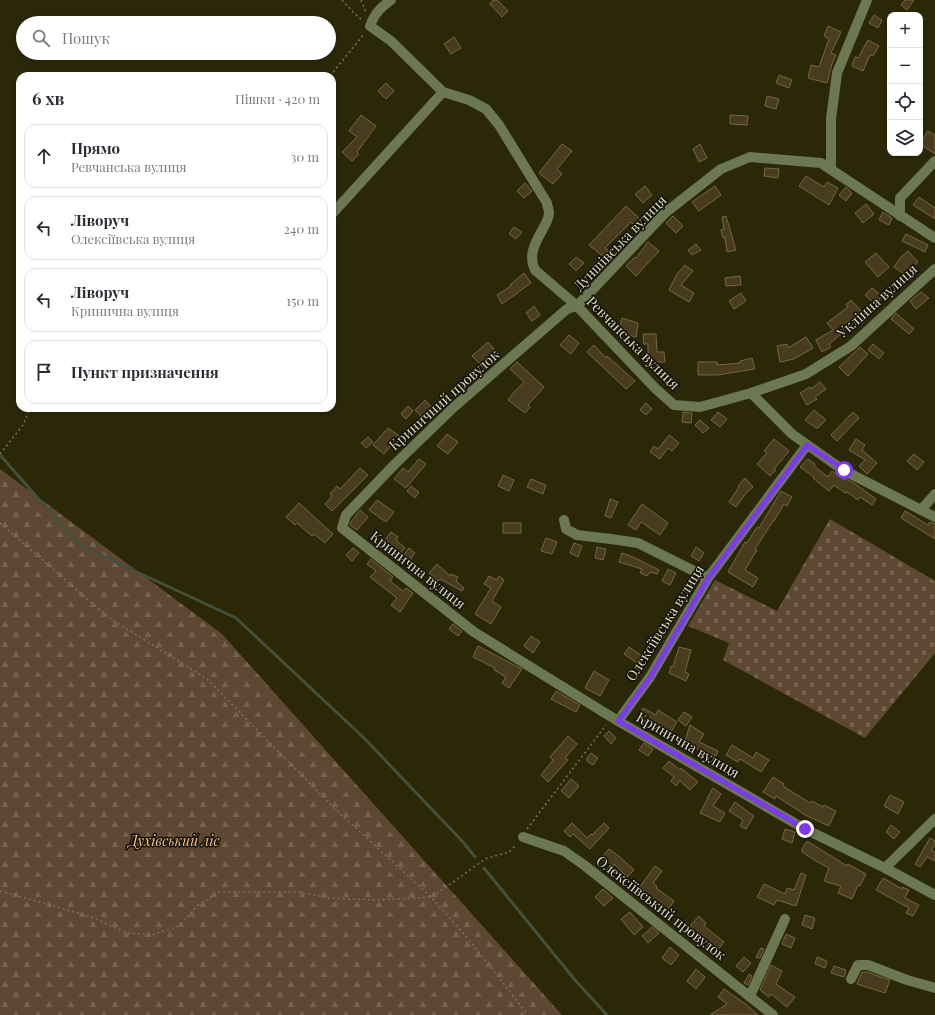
<!DOCTYPE html>
<html lang="uk">
<meta charset="utf-8">
<style>
:root{--surface:#fff;--page:#f7f7f7;--text:#2b2b33;--muted:#7c7c81;--line:#e1e1e2}
body{margin:0;font-family:"Playfair Display",serif;background:var(--page);color:var(--text)}
.controls{position:absolute;right:12px;top:12px;display:grid;overflow:hidden;border-radius:8px;box-shadow:0 1px 3px #0004}
.controls button{width:36px;height:36px;display:grid;place-items:center;padding:0;border:0;border-bottom:1px solid var(--line);background:var(--surface);color:var(--text);font:20px sans-serif}
.stop{position:absolute;width:12px;height:12px;margin:-9px;border:3px solid #7c3aed;border-radius:50%;background:#fff}
.stop.end{background:#7c3aed;border-color:#fff;box-shadow:0 1px 4px #0008}
.list{margin:0;padding:0;list-style:none}
h2{display:flex;justify-content:space-between;align-items:center;height:52px;margin:0;padding:0 16px;font-size:17px}
h2 small{font-size:13px;font-weight:400;color:var(--muted)}
.list li{display:grid;grid-template-columns:26px 1fr auto;gap:12px;align-items:center;box-sizing:border-box;height:64px;margin:0 8px 8px;padding:0 8px;border:1px solid var(--line);border-radius:12px}
.list b{display:block;font-size:15px;white-space:nowrap}
.list p{margin:0;font-size:13px;white-space:nowrap;color:var(--muted)}
.list em{font-size:13px;font-style:normal;color:var(--muted)}
.icon{flex:none;width:22px;height:22px;fill:none;stroke:currentColor;stroke-width:2;stroke-linecap:round;stroke-linejoin:round}
.map{position:relative;flex:none;width:935px;height:1015px;overflow:hidden}
.search{position:absolute;background:var(--surface);box-shadow:0 1px 3px #0004;left:16px;top:16px;width:320px;height:44px;display:flex;align-items:center;gap:10px;box-sizing:border-box;padding:0 14px;border-radius:22px;color:var(--muted);font-size:15px}
.panel{position:absolute;background:var(--surface);box-shadow:0 1px 3px #0004;left:16px;top:72px;width:320px;height:340px;border-radius:12px}
.map>svg:first-child{display:block}
</style>
<div class="map">
<svg width="935" height="1015" viewBox="0 0 935 1015">
<defs>
<pattern id="forest-firs" width="22" height="20" patternUnits="userSpaceOnUse"><rect width="22" height="20" fill="#5e4834"/><path d="M5 1l3.5 6h-7zM16 11l3.5 6h-7z" fill="#756250"/></pattern>
<pattern id="cemetery-stones" width="16" height="16" patternUnits="userSpaceOnUse"><rect width="16" height="16" fill="#5e4834"/><path d="M2 7V4a2 2 0 0 1 4 0v3zM10 15v-3a2 2 0 0 1 4 0v3z" fill="#756250"/></pattern>
</defs>
<rect width="100%" height="100%" fill="#2b2807"/>
<!-- forest -->
<path fill="url(#forest-firs)" d="M0,469l222,165 340,381h-562z"/>
<!-- cemetery -->
<path fill="url(#cemetery-stones)" d="M830,519l105,62v72l-70,85 -142,-78 6,-17 -41,-17 27,-46 62,31z"/>
<g fill="none" stroke-linecap="round" stroke-linejoin="round">
<!-- stream -->
<path stroke="#42503c" stroke-width="3" d="M0,455l79,90 157,73 128,120 99,104 12,15
M484,868l91,112 32,35"/>
</g>
<!-- building -->
<path fill="#493b1d" stroke="#756647" d="M493,0h4l11,11 -6,6 -12,-13z
M905,0h9l-7,10 -6,-5z
M874,15l8,5 -4,8 -9,-5z
M828,26l13,6 -10,21 5,2 -4,9 -5,19 -19,-5 3,-13 8,2 10,-28 -5,-3z
M454,37l7,11 -10,6 -7,-10z
M868,40l11,6 -6,10 -3,-1 -7,16 -11,-5 3,-9 3,1z
M779,75l13,5 -3,8 -13,-5z
M386,83l8,8 -8,8 -8,-8z
M767,96l12,3 -3,10 -11,-3z
M361,115l15,11 -19,26 2,2 -7,7 -10,-9 15,-15 -8,-6z
M730,115l18,1 -1,9 -17,-1z
M928,131l7,4v19l-15,-10z
M562,144l10,7 -15,18 5,5 -9,10 -14,-11z
M700,144l7,14 -8,4 -6,-13z
M765,168l14,1 -1,9 -14,-2z
M806,176l18,11 3,-5 11,6 -9,17 -30,-19z
M525,183l7,8 -8,7 -7,-7z
M645,186l7,9 -9,8 -8,-9z
M715,186l6,9 -22,16 -7,-9z
M846,187l6,6 -6,8 -7,-6z
M919,197l16,11v11l-22,-14z
M866,204l8,10 -11,9 -8,-10z
M626,206l16,15 -6,6 -5,-5 -26,26 4,3 -5,6 -15,-12z
M883,212l9,6 -3,7 -10,-5z
M673,216l10,10 -7,7 -10,-10z
M726,216l10,34 -9,2 -2,-15 -2,1 -2,-8 3,-1 -2,-12z
M514,227l8,5 -6,7 -7,-5z
M906,234l22,11 -3,7 -23,-11z
M648,242l11,9 -23,25 -10,-10 9,-9 1,1z
M696,244l5,6 -9,5 -4,-5z
M908,251l10,11 -7,6 4,3 -5,7 -16,-11 7,-10z
M876,253l13,14 -11,10 -13,-15z
M576,257l8,6 -8,8 -7,-7z
M685,265l8,6 -12,14 13,8 -5,9 -20,-12 8,-16z
M524,273l7,10 -29,21 -5,-9 14,-9 -1,-1z
M740,276l1,9 -15,1 -1,-8z
M872,288l10,8 -7,8 -10,-9z
M921,292l8,6 -13,11 -6,-8z
M741,293l5,8 -12,8 -5,-8z
M851,300l15,16 -5,5 -3,-3 -4,5 -25,21 2,3 -9,5 -6,-12 17,-10 -6,-7 21,-16 -2,-2z
M534,306l6,9 -8,6 -6,-8z
M896,313l18,16 -5,5 -18,-15z
M622,318l16,5 -2,14 -18,-5z
M643,334h13l1,18h7l1,10h-17v-18h-4z
M569,335l10,8 -8,11 -11,-9z
M806,337l7,11 -19,11 -14,3 -3,-16 10,-2 1,4z
M488,342l10,12 -11,10 -3,-4 -4,4 -8,-8z
M873,344l11,9 -5,6 -11,-9z
M594,345l12,13 1,-2 28,25 -9,8 -39,-37z
M860,347l8,7 -20,22 -9,-9z
M752,358l3,11 -38,6h-19v-13h19v3l23,-2v-2z
M517,362l27,25 -16,18 2,2 -5,6 -17,-13 7,-9 9,-9 -14,-13z
M820,382l6,7 -11,8 2,2 -10,6 -7,-12 10,-6 1,2z
M425,400l7,8 -10,9 -7,-7z
M646,403l6,6 -6,6 -6,-5z
M408,406l5,5 -7,8 -5,-5z
M814,410l12,10 -8,8h-2l-11,-8z
M683,412l9,1 -1,10 -9,-1z
M718,412l9,7 -7,8 -9,-7z
M853,412l6,6 -22,23 -6,-6z
M700,420l9,8 -6,5 -8,-8z
M388,428l13,9 -5,7 -3,-1 -9,11 -11,-9z
M447,434l11,8 -10,12 -11,-8z
M669,435l10,8 -7,8 -4,-3 -8,11 -10,-7 4,-6 4,3z
M368,437l5,5 -7,6 -5,-5z
M774,439l15,12 -15,18 2,1 -6,6 -13,-12 10,-11 -3,-2z
M856,439l9,6 -3,5 15,13 -10,11 -8,-8 6,-6 -16,-10z
M914,454l10,8 -7,8 -10,-9z
M419,459l7,5 -20,24 -12,-9 9,-11 5,4z
M808,459l7,5 -1,2 14,11 4,-6 12,9 1,-2 9,5 22,16 -4,6 -12,-8 -2,3 -11,-8 -2,1 -11,-8 -5,6 -16,-13 1,-1 -14,-10z
M360,468l8,7 -36,36 -7,-7 7,-8 -2,-2 7,-8 3,3z
M503,475l11,5 -5,11 -11,-5z
M745,478l8,9 -8,7 -9,13 -7,-5 10,-15 -1,-1z
M531,479l15,6 -3,9 -16,-7z
M411,486l8,6 -4,6 -8,-7z
M781,491l11,6 -5,9 -3,-2 -10,17h-1l-18,28 2,1 -12,20 13,8 -5,9 -25,-15 17,-30 2,1 10,-16 2,1z
M610,499l8,3 -7,16 -6,-2z
M377,500l17,12 -8,10 -17,-12z
M299,503l34,31 -8,9 -11,-9 -2,2 -15,-13 -2,2 -9,-8z
M642,504l26,19 -8,12 -19,-13 -5,8 -8,-5z
M360,510l8,7 -11,13 -7,-5 1,-3z
M905,511l23,14 2,-3 5,2v15l-34,-21z
M503,523h18v10h-18z
M391,532l7,5 -2,3 9,8 -5,6 -16,-13z
M546,538l11,4 -5,12 -11,-3z
M574,543l8,3 -4,11 -8,-4z
M597,547l9,2 -3,11 -8,-2z
M696,547l8,6 -5,8 -8,-5z
M353,548l6,5 -7,8 -6,-6z
M409,548l6,5 -5,7 -6,-5z
M622,553l11,4 26,13 -2,4 -7,-2 -3,4 -7,-3 2,-4 -23,-7z
M371,559l22,18 -3,4 13,10 3,-3 7,5 -13,19 -9,-7 6,-7 -27,-21 6,-6 -9,-7z
M437,564l13,12 1,-2 7,3 -2,4 8,7 -2,3 -22,-12 -2,2 -9,-8z
M668,569l8,4 -6,12 -8,-4z
M489,576l8,4 2,-4 5,4 -12,21 9,6 -10,17 -16,-10 16,-26 -7,-4z
M453,624l9,7 -4,5 -9,-7z
M531,636l9,6 -7,11 -9,-7z
M478,646l44,23 -13,19 -7,-5 4,-6 -12,-7 1,-2 -22,-11z
M629,647l12,8 -4,8 -13,-9z
M679,647l12,3 -6,22 4,2 -3,7 -17,-8 2,-7 2,1z
M594,671l15,9 -9,16 -15,-8z
M556,691l24,14 -4,7 -25,-13z
M643,708l13,7 2,-5 19,12 -8,13 -23,-15 -1,2 -7,-4z
M684,712l8,5 -6,9 -8,-6z
M690,725l14,9 -5,8 19,9 -2,5 -32,-12z
M609,731l7,7 -5,6 -7,-8z
M568,736l9,8 -12,14 3,2 -20,22 -7,-7 12,-15 -3,-3z
M644,743l9,6 -5,7 -9,-6z
M732,745l21,13 3,-6 13,8 -8,12 -21,-13 -2,3 -12,-7z
M591,753l7,5 -5,7 -6,-4v-3z
M669,761l11,9 1,-2 17,14 -8,8 -10,-9 -4,5 -5,-5 3,-4 -11,-9z
M773,777l11,7 -1,2 27,17 2,-2 11,6 1,-2 12,6 -7,15 -22,-10 -31,-20 -1,3 -12,-7z
M571,779l8,7 -10,12 -8,-7z
M713,788l8,6 -8,12 12,7 -5,9 -20,-9 8,-15h-1z
M890,795l14,7 -6,12 -14,-8z
M735,802l19,14 -8,13 -6,-3 3,-6 -14,-9z
M572,823l15,15 4,-4 1,1 12,-12 5,5 -19,21 -17,-15 -3,3 -6,-6z
M891,825l9,7 -6,7 -8,-7z
M785,829l10,3 -3,11 -10,-4z
M930,838l5,3v3l-4,6 4,2v9l-8,-4 -7,10 -5,-3z
M807,841l40,25 1,-2 18,10 -6,12 -2,-1 -6,14 -14,-6 3,-7 -17,-5 5,-13 -13,-7 -14,-9v-3z
M609,849l12,9 13,12 -7,7 -13,-13 -1,3 -12,-9z
M655,866l7,5 -9,12 4,3 -1,2 18,13 -7,10 -10,-7 1,-2 -19,-14z
M801,873l5,2 -10,31 -19,-6 -3,5 -17,-8 7,-13 21,10 2,-6 7,2z
M883,878l19,11v-2l7,3 -4,8 14,7 -6,11 -7,-3 3,-5 -33,-18z
M603,889l10,9 -9,8 -9,-9z
M630,912l13,15 -9,8 -13,-16z
M805,915l10,3 -3,11 -10,-4z
M699,916l7,7 -2,3 20,16 -7,9 -28,-24z
M652,927l7,6 -11,10 -6,-7z
M786,934l9,4 -4,10 -9,-4z
M670,947l9,8 -8,10 -9,-7z
M761,948l3,1 -4,9 -4,-1z
M744,957l7,6 -8,9 -7,-6z
M817,957l10,4 -2,7 -10,-4z
M771,965l11,6 -6,13 19,13 -8,10 -16,-13 -2,3 -9,-7z
M834,966l12,4 -2,7 -13,-4z
M696,969l9,8 -9,12 -9,-8z
M862,972h5l23,8 -5,13 -28,-9z
M749,974l3,2 -4,9 -4,-2z
M724,989l23,16 11,10h-48l17,-11 -9,-7z"/>
<g fill="none" stroke-linecap="round" stroke-linejoin="round">
<!-- path -->
<path stroke="#767459" stroke-width="1.5" stroke-dasharray="2 3" stroke-linecap="butt" d="M342,0l12,13 8,7
M361,0l5,13
M330,76l34,-42
M0,454l23,-29 7,-17
M0,523l108,94 99,62 128,130 96,88 39,44 58,74
M527,829l79,-104
M0,891l92,26 35,16 25,2 27,-9 18,-20 22,-14h80l30,6 46,2 56,-3 28,-19 26,-19 24,-7 7,-7"/>
<!-- minor -->
<path stroke="#6b7852" stroke-width="10" d="M391,0c-11,8 -16,13 -21,26l21,15 52,51 26,8 17,9 13,16 48,78c0,3 2,6 2,10 0,4 -2,8 -4,12 -8,15 -18,29 -10,45l42,36 78,82 19,17 26,2 51,-14 55,-19 45,-28 84,-77
M831,170v-51l6,-46 30,-73
M332,214l111,-122
M900,216v-18l35,-37
M935,238l-114,-75 -71,-6 -29,12 -56,44 -88,93 -10,3 -113,98 -59,57 -49,51 -4,13 132,104 144,89 187,108 80,39 50,27
M751,393l41,41 51,36 92,47
M921,510l14,-16
M564,520l2,9 11,6 34,4 27,4 70,35
M618,721l32,-44 58,-99 99,-133
M523,837l41,14 20,14 189,150
M885,868l50,-49
M851,979l7,-14h10l39,15 28,8
M750,996l35,-77"/>
</g>
<g fill="none" stroke-linecap="round" stroke-linejoin="round">
<!-- route -->
<path stroke="#7c3aed" stroke-width="5" d="M805,829l-187,-108 32,-44 58,-99 99,-133 37,25"/>
</g>
<g text-anchor="middle" stroke-width="3" stroke-linejoin="round" paint-order="stroke">
<!-- street labels -->
<g font-size="14" fill="#dddcc9" stroke="#121104">
<text transform="translate(620 243) rotate(-46)" y="5">Дуншівська вулиця</text>
<text transform="translate(877 301) rotate(-42)" y="5">Уклінна вулиця</text>
<text transform="translate(633 343) rotate(45)" y="5">Ревчанська вулиця</text>
<text transform="translate(444 400) rotate(-42)" y="5">Криничний провулок</text>
<text transform="translate(418 570) rotate(38)" y="5">Кринична вулиця</text>
<text transform="translate(665 623) rotate(-58)" y="5">Олексіївська вулиця</text>
<text transform="translate(688 745) rotate(30)" y="5">Кринична вулиця</text>
<text transform="translate(661 908) rotate(38)" y="5">Олексіївський провулок</text>
</g>
<!-- park labels -->
<g font-size="14" font-style="italic" fill="#fec48c" stroke="#121104">
<text x="174" y="846">Духівський ліс</text>
</g>
</g>
</svg>
<div class="controls">
<button>+</button>
<button>−</button>
<button><svg class="icon" aria-label="locate" viewBox="0 0 24 24"><circle cx="12" cy="12" r="6"/><path d="M12 2v4M12 18v4M2 12h4M18 12h4"/></svg></button>
<button><svg class="icon" aria-label="layers" viewBox="0 0 24 24"><path d="M12 4l9 5-9 5-9-5zM3 14l9 5 9-5"/></svg></button>
</div>
<div class="stop" style="left:844px;top:470px"></div>
<div class="stop end" style="left:805px;top:829px"></div>
<div class="search"><svg class="icon" aria-label="search" viewBox="0 0 24 24"><circle cx="10" cy="10" r="6"/><path d="M15 15l6 6"/></svg>Пошук</div>
<section class="panel">
<h2>6 хв<small>Пішки · 420 m</small></h2>
<ul class="list">
<li><svg class="icon" aria-label="ahead" viewBox="0 0 24 24"><path d="M12 20V5M6 11l6-6 6 6"/></svg><div><b>Прямо</b><p>Ревчанська вулиця</p></div><em>30 m</em></li>
<li><svg class="icon" aria-label="left" viewBox="0 0 24 24"><path d="M17 20v-9H6M10 6l-5 5 5 5"/></svg><div><b>Ліворуч</b><p>Олексіївська вулиця</p></div><em>240 m</em></li>
<li><svg class="icon" aria-label="left" viewBox="0 0 24 24"><path d="M17 20v-9H6M10 6l-5 5 5 5"/></svg><div><b>Ліворуч</b><p>Кринична вулиця</p></div><em>150 m</em></li>
<li><svg class="icon" aria-label="arrive" viewBox="0 0 24 24"><path d="M6 21V4h12l-3 4 3 4H6"/></svg><div><b>Пункт призначення</b></div></li>
</ul>
</section>
</div>
